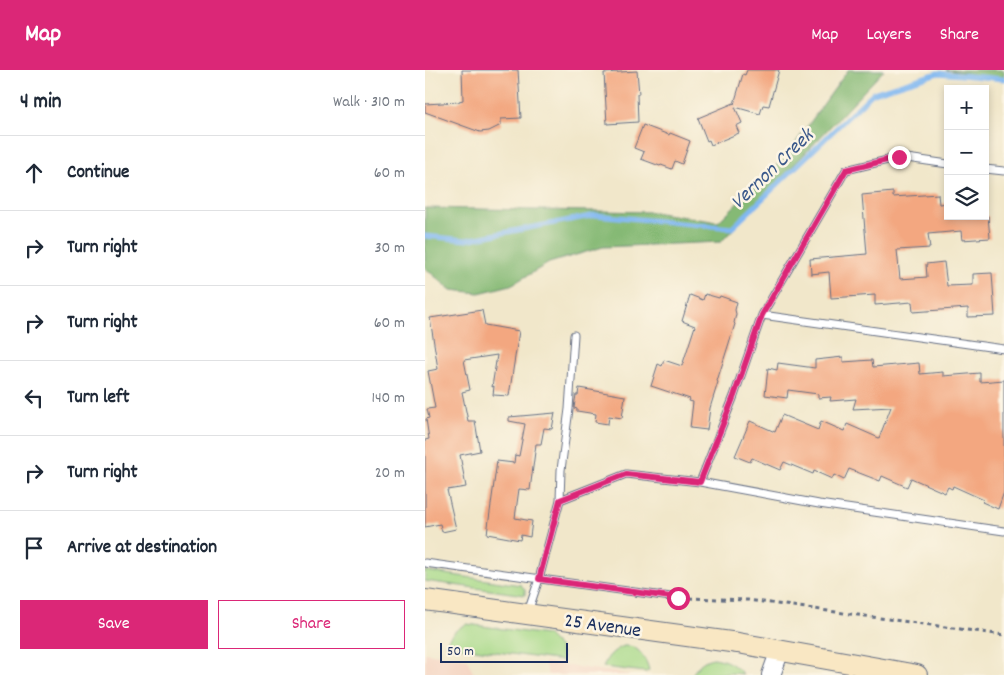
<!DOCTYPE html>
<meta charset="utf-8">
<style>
:root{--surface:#fff;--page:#f6f6f7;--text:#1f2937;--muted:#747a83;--line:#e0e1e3;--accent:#db2777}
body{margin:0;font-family:Dekko,sans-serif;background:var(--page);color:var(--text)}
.controls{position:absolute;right:15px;top:15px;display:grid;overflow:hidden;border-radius:0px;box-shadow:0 2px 8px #0003}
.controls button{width:45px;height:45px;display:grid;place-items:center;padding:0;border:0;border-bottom:1px solid var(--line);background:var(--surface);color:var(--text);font:25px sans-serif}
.scale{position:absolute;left:15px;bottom:12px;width:128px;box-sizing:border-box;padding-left:5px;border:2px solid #1b2f5e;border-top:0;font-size:14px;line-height:18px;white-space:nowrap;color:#1b2f5e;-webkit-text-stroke:4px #fcf5e5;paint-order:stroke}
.stop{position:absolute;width:15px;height:15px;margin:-11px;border:4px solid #db2777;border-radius:50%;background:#fff}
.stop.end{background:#db2777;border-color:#fff;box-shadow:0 1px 5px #0008}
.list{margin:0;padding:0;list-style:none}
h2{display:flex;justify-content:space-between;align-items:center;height:65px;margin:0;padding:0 20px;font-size:21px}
h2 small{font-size:16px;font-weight:400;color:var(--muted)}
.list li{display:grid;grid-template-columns:32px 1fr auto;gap:15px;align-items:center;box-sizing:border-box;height:75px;padding:0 20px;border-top:1px solid var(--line)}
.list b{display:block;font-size:19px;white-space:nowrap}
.list em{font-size:16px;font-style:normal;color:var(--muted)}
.actions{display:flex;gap:10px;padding:15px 20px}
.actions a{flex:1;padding:11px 0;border:1px solid var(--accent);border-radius:0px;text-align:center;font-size:18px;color:var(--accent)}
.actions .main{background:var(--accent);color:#fff}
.icon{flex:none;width:28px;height:28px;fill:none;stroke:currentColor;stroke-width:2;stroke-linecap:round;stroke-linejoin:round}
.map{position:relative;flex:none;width:579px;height:605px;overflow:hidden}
header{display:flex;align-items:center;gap:30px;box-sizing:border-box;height:70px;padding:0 25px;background:var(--accent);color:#fff}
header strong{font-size:24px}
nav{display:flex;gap:28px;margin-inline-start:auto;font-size:18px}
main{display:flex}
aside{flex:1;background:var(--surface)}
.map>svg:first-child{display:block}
</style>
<header>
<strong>Map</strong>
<nav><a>Map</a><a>Layers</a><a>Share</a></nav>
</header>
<main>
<aside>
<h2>4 min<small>Walk · 310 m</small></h2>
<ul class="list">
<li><svg class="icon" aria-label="ahead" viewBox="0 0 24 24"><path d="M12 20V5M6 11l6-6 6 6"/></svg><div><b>Continue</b></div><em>60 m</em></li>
<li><svg class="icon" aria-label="right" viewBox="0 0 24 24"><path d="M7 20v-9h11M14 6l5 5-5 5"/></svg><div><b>Turn right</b></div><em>30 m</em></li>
<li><svg class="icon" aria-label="right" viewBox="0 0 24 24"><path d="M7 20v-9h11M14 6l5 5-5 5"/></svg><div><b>Turn right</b></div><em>60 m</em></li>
<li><svg class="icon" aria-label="left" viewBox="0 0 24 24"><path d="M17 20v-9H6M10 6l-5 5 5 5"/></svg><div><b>Turn left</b></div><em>140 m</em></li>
<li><svg class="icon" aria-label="right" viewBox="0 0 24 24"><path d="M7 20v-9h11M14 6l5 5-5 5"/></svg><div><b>Turn right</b></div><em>20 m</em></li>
<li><svg class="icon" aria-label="arrive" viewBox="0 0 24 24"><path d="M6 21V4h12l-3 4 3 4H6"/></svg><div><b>Arrive at destination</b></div></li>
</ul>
<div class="actions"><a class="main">Save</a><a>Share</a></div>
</aside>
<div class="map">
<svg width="579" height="605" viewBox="0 0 579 605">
<rect width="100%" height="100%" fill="#fcf5e5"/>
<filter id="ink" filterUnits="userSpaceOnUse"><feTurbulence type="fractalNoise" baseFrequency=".02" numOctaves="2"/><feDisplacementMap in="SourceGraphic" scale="10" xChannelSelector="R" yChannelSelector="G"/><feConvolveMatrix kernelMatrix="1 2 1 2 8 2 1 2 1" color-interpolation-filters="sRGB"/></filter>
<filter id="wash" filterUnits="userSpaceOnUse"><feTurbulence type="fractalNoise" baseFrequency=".0096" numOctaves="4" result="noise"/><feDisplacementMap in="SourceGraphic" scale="20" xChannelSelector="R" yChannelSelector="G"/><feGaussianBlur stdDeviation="1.12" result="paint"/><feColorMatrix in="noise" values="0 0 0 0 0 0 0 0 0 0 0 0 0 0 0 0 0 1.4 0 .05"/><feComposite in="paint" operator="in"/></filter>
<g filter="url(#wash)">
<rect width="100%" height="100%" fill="#f1e7ca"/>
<!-- built -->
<path fill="#f4d3c1" d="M0,583l42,6 7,16h-49z
M119,592l89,13h-85z"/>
<!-- green -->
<path fill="#a7d988" stroke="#618473" d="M0,501l96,14 4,5v5l-100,-14z
M42,554l80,11 12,12 4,14 -118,-16c5,-10 11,-16 22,-21z
M199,576c3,0 7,0 9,1 9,4 14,15 16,23l-3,2 -43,-5c4,-11 11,-17 21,-21z
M289,588c13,2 21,7 29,16 -16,-2 -34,1 -51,1 5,-9 12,-16 22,-17z"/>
<!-- forest -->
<path fill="#85b974" stroke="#507469" d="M423,0h36l-163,172 -118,5 -54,16 -38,22 -32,8 -28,-3 -26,-22v-60l228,4 65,10 68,-66z
M521,0h58v9z"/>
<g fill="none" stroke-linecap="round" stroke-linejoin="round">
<!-- stream -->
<path stroke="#81b8f1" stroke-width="5" d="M0,166l41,4 130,-25 136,13 141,-135 65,-20 66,6"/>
</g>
<g id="blocks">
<!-- building -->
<path fill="#f3a780" d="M37,0h56l3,48 -20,1v6l-12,6 -9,1 -55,-20v-8l34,-2v-1l4,-1z
M322,0h32l-10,36 -6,-1 -3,9 -25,-7 7,16 -6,3 3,7 -28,12 -2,-5 -2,1 -9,-23 36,-15v1l9,-30 2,1z
M212,1l2,23h-2l1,28 -31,2 -3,-51z
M218,55l26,10 1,-2 20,8 -8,23 -7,-3 -3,8 -11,-4 -1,1 -19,-7 3,-7 -10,-4z
M468,122v5l45,-3 1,10 9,-1v13h40l2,22 -28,2 -1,-9 -33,3 2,14 -33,2 3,29 27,-2 -1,-13 18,-2 3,24 26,-1v-11l19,-1 3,43 -27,1v-9l-55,4 -1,-10 -37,3v-10l-44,3 -2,-26 -18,2 -1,-15 57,-5 -5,-59z
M280,224l14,4 1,-2 17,6 -2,8 1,4 -2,9 1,1 -18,57 1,1 -8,26 -3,22 -17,-2 3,-26 -4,-1 1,-2 -39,-13 7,-22 4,2 2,-6 18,6 13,-40 -13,-5 8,-26 13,5z
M57,240l3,15 34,6 -10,65 -16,-1 1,-9 -2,1 5,-32 -33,5 6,30 -8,2 6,29h7l5,30 -20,4 6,32 -19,3 9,39 -14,3 -2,-8 -15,3v-87l4,-1 -3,-20 3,-1 -2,-9 8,-1 -7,-37 10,-2 -8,-51z
M418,287v5l29,-2 1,7 46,-4 1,11 23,-2v4l37,-3v9l24,-2v112l-6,17 -16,-7 2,-2 -31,-14 -1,3 -4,-2 -3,6 -34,-15 -4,9 -25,-11 -2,5 -31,-12 -5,11 -10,-5 -2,4 -18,-8 -1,3 -29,-12 -4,8 -28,-12 -2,4 -15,-6 15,-35 25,11 7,-17 36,15 3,-9 23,10 3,-7 32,14 12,-31 -38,2 3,-10 -26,2 1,-4 -13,1v-4l-30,-4 -1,8 -22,-3 3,-27 9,2 1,-7 37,5v-8z
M154,318l46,8 -3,22 -13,-2 -1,8 -13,-2 1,-8 -19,-3v-2l-3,-1 1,-7 1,-6h2z
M130,343l-3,16 -8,-1 -3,16h-5l-6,46 -11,-1 -4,29 17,3 -2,16 -9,-2 -1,5 -33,-6 10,-73 17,2 1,-8 4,1 6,-32 -16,-3v-4z"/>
</g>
</g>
<g filter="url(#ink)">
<use href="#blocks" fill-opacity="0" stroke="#666f84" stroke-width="1"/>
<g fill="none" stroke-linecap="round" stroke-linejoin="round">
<defs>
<path id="service" d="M560,99l19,2
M337,245l242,34
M275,412l34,-86 28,-81 84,-145 54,-13 48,7
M135,430l66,-26 74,8 119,22 185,27
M0,493l253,35
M103,542l11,-33 21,-79 1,-30 8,-61 5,-74"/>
<path id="tertiary" d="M346,605l9,-25"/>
<path id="secondary" d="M0,530l313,43 179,32"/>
</defs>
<!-- service casing -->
<use href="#service" stroke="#666f84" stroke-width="9"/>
<!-- tertiary casing -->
<use href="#tertiary" stroke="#666f84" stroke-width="20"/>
<!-- secondary casing -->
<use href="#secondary" stroke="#666f84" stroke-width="22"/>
<!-- path -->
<path stroke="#666f84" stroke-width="3" stroke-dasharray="4 4" stroke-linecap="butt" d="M264,528l59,2 256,35"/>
<!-- service -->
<use href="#service" stroke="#fff" stroke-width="7"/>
<!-- tertiary -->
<use href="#tertiary" stroke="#fff" stroke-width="18"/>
<!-- secondary -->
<use href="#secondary" stroke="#f9e7c3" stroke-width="20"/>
</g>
</g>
<g fill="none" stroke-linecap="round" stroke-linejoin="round" filter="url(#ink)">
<!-- route -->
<path stroke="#db2777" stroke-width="6" d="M253,528l-139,-19 21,-79 66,-26 74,8 34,-86 28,-81 84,-145 53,-13"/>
</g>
<g text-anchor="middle" stroke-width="5" stroke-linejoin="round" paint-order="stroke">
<!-- street labels -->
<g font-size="20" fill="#1b2f5e" stroke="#fcf5e5">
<text transform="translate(178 554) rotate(8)" y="7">25 Avenue</text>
</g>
<!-- water labels -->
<g font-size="21" font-style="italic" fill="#3a588a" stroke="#fcf5e5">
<text transform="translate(346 98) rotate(-44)" y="7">Vernon Creek</text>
</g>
</g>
</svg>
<div class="controls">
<button>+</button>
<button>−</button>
<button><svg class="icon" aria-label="layers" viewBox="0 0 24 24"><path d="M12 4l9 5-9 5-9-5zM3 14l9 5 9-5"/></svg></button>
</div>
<div class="scale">50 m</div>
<div class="stop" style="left:253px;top:528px"></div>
<div class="stop end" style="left:474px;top:87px"></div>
</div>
</main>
